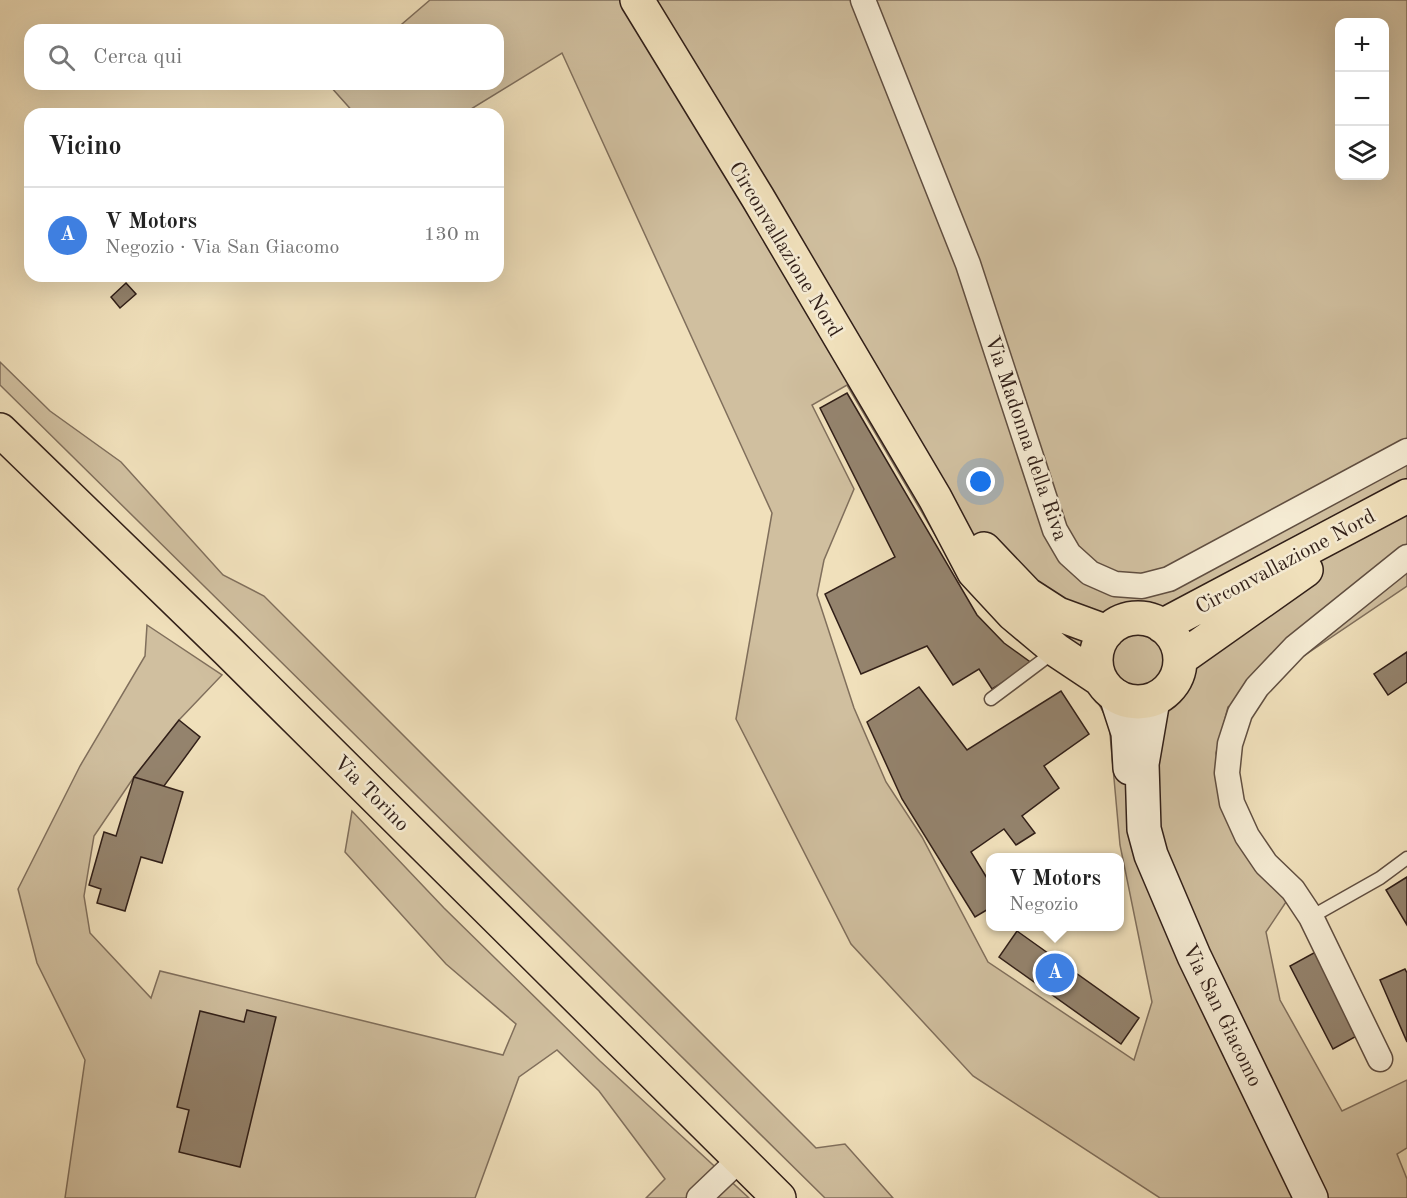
<!DOCTYPE html>
<html lang="it">
<meta charset="utf-8">
<style>
:root{--surface:#fff;--page:#f2f2f2;--text:#222;--muted:#767676;--line:#e0e0e0;--accent:#ea580c}
body{margin:0;font-family:"Old Standard TT",serif;background:var(--page);color:var(--text)}
.controls{position:absolute;right:18px;top:18px;display:grid;overflow:hidden;border-radius:12px;box-shadow:0 6px 24px #0002}
.controls button{width:54px;height:54px;display:grid;place-items:center;padding:0;border:0;border-bottom:2px solid var(--line);background:var(--surface);color:var(--text);font:30px sans-serif}
.you{position:absolute;left:981px;top:482px;width:21px;height:21px;margin:-15px;border:4px solid #fff;border-radius:50%;background:#1a73e8;box-shadow:0 0 0 9px #1a73e833}
.badge{display:grid;place-items:center;width:39px;height:39px;border-radius:50%;background:var(--accent);color:#fff;font-size:20px;font-weight:700}
.pin{position:absolute;translate:-50% -50%;border:3px solid #fff;box-shadow:0 2px 6px #0006}
.popup{position:absolute;left:986px;top:853px;width:138px;height:78px;box-sizing:border-box;display:grid;place-content:center;border-radius:12px;background:var(--surface);filter:drop-shadow(0 2px 4px #0005);font-size:20px;white-space:nowrap;color:var(--muted)}
.popup b{font-size:22px;color:var(--text)}
.popup::after{content:'';position:absolute;left:50%;top:100%;margin-left:-12px;border:12px solid transparent;border-top-color:var(--surface)}
.list{margin:0;padding:0;list-style:none}
h2{display:flex;justify-content:space-between;align-items:center;height:78px;margin:0;padding:0 24px;font-size:26px}
h2 small{font-size:20px;font-weight:400;color:var(--muted)}
.list li{display:grid;grid-template-columns:39px 1fr auto;gap:18px;align-items:center;box-sizing:border-box;height:96px;padding:0 24px;border-top:2px solid var(--line)}
.list b{display:block;font-size:22px;white-space:nowrap}
.list p{margin:0;font-size:20px;white-space:nowrap;color:var(--muted)}
.list em{font-size:20px;font-style:normal;color:var(--muted)}
.icon{flex:none;width:33px;height:33px;fill:none;stroke:currentColor;stroke-width:2;stroke-linecap:round;stroke-linejoin:round}
.map{position:relative;flex:none;width:1407px;height:1198px;overflow:hidden}
.search{position:absolute;background:var(--surface);box-shadow:0 6px 24px #0002;left:24px;top:24px;width:480px;height:66px;display:flex;align-items:center;gap:15px;box-sizing:border-box;padding:0 21px;border-radius:18px;color:var(--muted);font-size:22px}
.panel{position:absolute;background:var(--surface);box-shadow:0 6px 24px #0002;left:24px;top:108px;width:480px;height:174px;border-radius:18px}
.map>svg:first-child{display:block}
</style>
<div class="map">
<svg width="1407" height="1198" viewBox="0 0 1407 1198">
<rect width="100%" height="100%" fill="#f0e0bb"/>
<filter id="stains"><feTurbulence type="fractalNoise" baseFrequency=".00333" numOctaves="4"/><feColorMatrix values="0 0 0 0 .2 0 0 0 0 .09 0 0 0 0 .02 0 0 0 .5 -.17"/></filter>
<radialGradient id="worn" r=".72"><stop offset=".6" stop-color="#630" stop-opacity="0"/><stop offset="1" stop-color="#630" stop-opacity=".3"/></radialGradient>
<!-- green -->
<path fill="#d0bf9f" stroke="#806f5c" stroke-width="1.5" fill-rule="evenodd" d="M430,0h977v586l-179,121 -12,46 12,60 60,86 -22,33 14,68 62,111 65,-31v68l-10,6 10,25v19h-247l-187,-122 -122,-132 -115,-225 36,-206 -210,-460 -99,61h-108l-25,-28 2,-2h166v-54h-103zM1340,22h44v154h-44zM847,385l120,204 121,95 21,39 11,122 32,157 -18,58 -146,-98 -66,-125 -36,-55 -32,-74 -37,-113 7,-35 30,-71 -42,-84z
M0,362l50,49 71,51 102,113 41,21 552,552 29,-4 48,54h-68l-825,-813z
M147,625l75,50 -43,45 -45,57 -40,59 -10,60 6,37 61,65 9,-27 343,84 13,-31 -70,-60 -101,-112 7,-41 92,97 156,153 149,137h-103l19,-19 -66,-88 -42,-41 -38,27 -44,121h-410l20,-138 -48,-97 -19,-74 62,-123 65,-110z"/>
<!-- building -->
<path fill="#94836d" stroke="#311f18" stroke-width="1.5" d="M126,283l10,11 -16,14 -9,-11z
M847,393l130,222 27,28 29,21 -41,25 -13,-20 -26,16 -26,-39 -66,28 -36,-80 70,-37 -75,-149z
M1407,652v30l-19,13 -14,-21z
M919,687l48,63 94,-59 28,43 -45,32 15,22 -37,28 13,17 -19,12 -12,-16 -33,23 19,31v25l-15,9 -73,-118 -35,-77z
M179,720l21,17 -36,49 -30,-9z
M134,777l49,15 -21,71 -21,-6 -16,54 -28,-8 4,-14 -12,-4 15,-53 12,4z
M1407,877v48l-21,-35z
M1017,931l122,87 -18,26 -122,-87z
M1321,949l43,83 -31,17 -43,-83z
M1405,969l2,4v69l-27,-62z
M247,1010l29,7 -36,150 -61,-15 10,-42 -12,-3 23,-96 44,11z"/>
<g fill="none" stroke-linecap="round" stroke-linejoin="round">
<defs>
<path id="service" d="M991,699l64,-48
M1311,917l69,-39 27,-20"/>
<path id="minor" d="M863,0l105,264 87,266 14,24 21,19 25,11 27,2 27,-7 238,-128
M1380,1059l-69,-142 -18,-27 -27,-26 -19,-28 -15,-33 -5,-30 3,-29 10,-31 17,-26 38,-40 112,-90
M699,1198l41,-39"/>
<path id="secondary" d="M1116,696l12,37 2,35
M1153,700l-11,64 2,65 7,26 43,101 117,242"/>
<path id="primary" d="M637,0l121,198 177,300 39,74 39,42 43,36 45,30
M0,430l227,220 552,548
M984,549l43,45 31,20 49,18
M1096 660a42 42 0 1 1 84 0a42 42 0 1 1-84 0Z
M1162,626l245,-130
M1180,659l126,-89"/>
</defs>
<!-- service casing -->
<use href="#service" stroke="#614f41" stroke-width="15"/>
<!-- minor casing -->
<use href="#minor" stroke="#614f41" stroke-width="27"/>
<!-- secondary casing -->
<use href="#secondary" stroke="#311f18" stroke-width="36"/>
<!-- primary casing -->
<use href="#primary" stroke="#311f18" stroke-width="36"/>
<!-- service -->
<use href="#service" stroke="#f5ebd3" stroke-width="12"/>
<!-- minor -->
<use href="#minor" stroke="#f5ebd3" stroke-width="24"/>
<!-- secondary -->
<use href="#secondary" stroke="#f5ebd3" stroke-width="33"/>
<!-- primary -->
<use href="#primary" stroke="#f0e0bb" stroke-width="33"/>
</g>
<g text-anchor="middle" stroke-width="5" stroke-linejoin="round" paint-order="stroke">
<!-- street labels -->
<g font-size="21" fill="#311f18" stroke="#f5ebd3">
<text transform="translate(786 249) rotate(59)" y="7">Circonvallazione Nord</text>
<text transform="translate(1027 438) rotate(71)" y="7">Via Madonna della Riva</text>
<text transform="translate(1285 561) rotate(-28)" y="7">Circonvallazione Nord</text>
<text transform="translate(372 793) rotate(45)" y="7">Via Torino</text>
<text transform="translate(1223 1015) rotate(64)" y="7">Via San Giacomo</text>
</g>
</g>
<rect width="100%" height="100%" filter="url(#stains)"/>
<rect width="100%" height="100%" fill="url(#worn)"/>
</svg>
<div class="controls">
<button>+</button>
<button>−</button>
<button><svg class="icon" aria-label="layers" viewBox="0 0 24 24"><path d="M12 4l9 5-9 5-9-5zM3 14l9 5 9-5"/></svg></button>
</div>
<div class="you"></div>
<div class="pin badge" style="left:1055px;top:973px;background:#3f7fe0">A</div>
<div class="popup"><b>V Motors</b>Negozio</div>
<div class="search"><svg class="icon" aria-label="search" viewBox="0 0 24 24"><circle cx="10" cy="10" r="6"/><path d="M15 15l6 6"/></svg>Cerca qui</div>
<section class="panel">
<h2>Vicino<small></small></h2>
<ul class="list">
<li><span class="badge" style="background:#3f7fe0">A</span><div><b>V Motors</b><p>Negozio · Via San Giacomo</p></div><em>130 m</em></li>
</ul>
</section>
</div>
